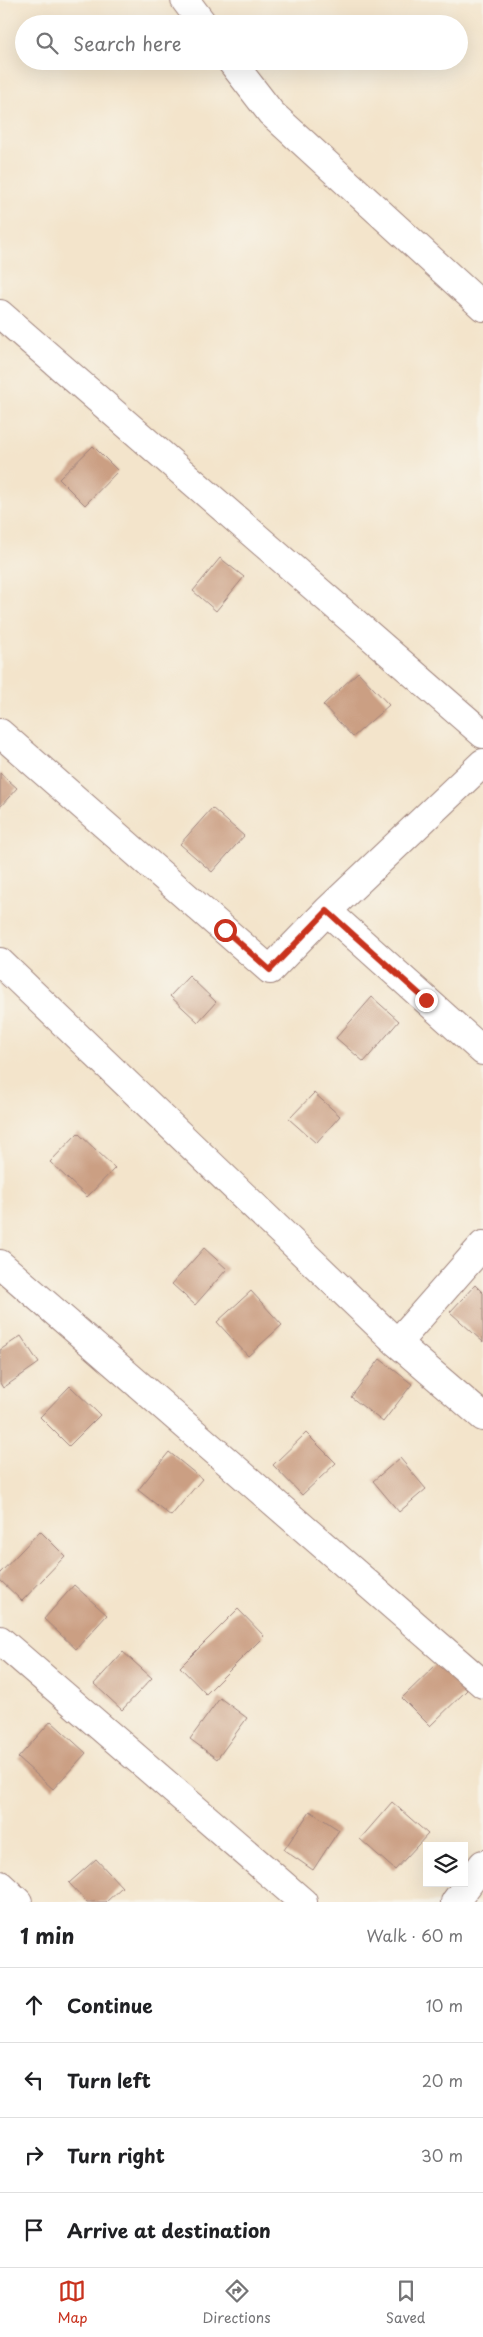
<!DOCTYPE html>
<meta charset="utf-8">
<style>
:root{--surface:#fff;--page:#f6f6f6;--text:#202124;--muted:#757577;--line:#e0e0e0;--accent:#c8321e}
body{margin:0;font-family:"Playpen Sans",sans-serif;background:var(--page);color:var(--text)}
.controls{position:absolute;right:15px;bottom:15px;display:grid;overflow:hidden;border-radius:0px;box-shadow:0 5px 20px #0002}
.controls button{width:45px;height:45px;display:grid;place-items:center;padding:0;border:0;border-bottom:1px solid var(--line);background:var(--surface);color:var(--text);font:25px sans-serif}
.stop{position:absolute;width:15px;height:15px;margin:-11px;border:4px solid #c8321e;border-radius:50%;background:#fff}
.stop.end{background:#c8321e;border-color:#fff;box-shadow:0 1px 5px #0008}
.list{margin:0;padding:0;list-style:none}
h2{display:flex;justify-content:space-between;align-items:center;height:65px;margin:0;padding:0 20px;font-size:21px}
h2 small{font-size:16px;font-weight:400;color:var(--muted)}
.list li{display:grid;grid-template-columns:32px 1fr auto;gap:15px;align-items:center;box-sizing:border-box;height:75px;padding:0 20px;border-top:1px solid var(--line)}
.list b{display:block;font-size:19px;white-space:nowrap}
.list em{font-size:16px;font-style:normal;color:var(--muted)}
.icon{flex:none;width:28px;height:28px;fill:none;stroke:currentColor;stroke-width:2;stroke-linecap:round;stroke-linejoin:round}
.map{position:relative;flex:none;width:483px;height:1902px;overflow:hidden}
.search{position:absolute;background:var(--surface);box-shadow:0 5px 20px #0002;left:15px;right:15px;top:15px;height:55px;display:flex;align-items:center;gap:12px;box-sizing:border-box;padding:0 18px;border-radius:28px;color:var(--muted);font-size:19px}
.sheet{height:365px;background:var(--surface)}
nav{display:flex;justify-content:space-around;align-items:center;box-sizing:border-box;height:70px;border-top:1px solid var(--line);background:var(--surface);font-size:14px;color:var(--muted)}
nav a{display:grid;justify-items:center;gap:2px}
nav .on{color:var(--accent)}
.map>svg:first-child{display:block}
</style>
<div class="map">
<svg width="483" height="1902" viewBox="0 0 483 1902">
<rect width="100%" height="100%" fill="#f7f3e8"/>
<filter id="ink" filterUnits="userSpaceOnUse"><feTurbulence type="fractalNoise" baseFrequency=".02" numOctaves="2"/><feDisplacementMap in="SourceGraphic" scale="10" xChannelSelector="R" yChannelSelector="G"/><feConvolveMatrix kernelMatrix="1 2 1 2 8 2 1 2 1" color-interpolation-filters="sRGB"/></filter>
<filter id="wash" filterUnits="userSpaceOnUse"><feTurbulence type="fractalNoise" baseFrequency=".0096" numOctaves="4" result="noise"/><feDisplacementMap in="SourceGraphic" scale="20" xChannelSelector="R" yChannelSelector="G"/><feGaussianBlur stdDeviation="1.12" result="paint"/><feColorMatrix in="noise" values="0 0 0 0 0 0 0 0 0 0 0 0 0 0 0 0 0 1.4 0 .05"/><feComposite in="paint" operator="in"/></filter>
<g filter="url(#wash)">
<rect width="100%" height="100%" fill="#f3e4cb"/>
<g id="blocks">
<!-- building -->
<path fill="#cb9f83" d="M93,446l25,25 -33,34 -26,-26z
M220,558l24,19 -28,34 -23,-20z
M358,672l31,33 -36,32 -30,-32z
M0,773l17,15 -17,19z
M212,808l32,28 -32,36 -32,-28z
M189,976l27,26 -18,20 -28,-26z
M372,997l27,24 -35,41 -28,-24z
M314,1093l26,23 -24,27 -27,-24z
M78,1133l37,35 -28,29 -37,-35z
M204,1248l23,21 -32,36 -23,-21z
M475,1285l8,8v49l-33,-30z
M251,1291l31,34 -34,31 -31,-34z
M21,1336l18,27 -36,25 -3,-5v-33z
M380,1359l32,25 -29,38 -32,-25z
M70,1386l30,29 -31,31 -29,-29z
M306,1433l30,30 -34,32 -29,-30z
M169,1452l33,27 -31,37 -33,-26z
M400,1458l26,31 -27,23 -26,-31z
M40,1531l25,25 -43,45 -22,-21v-7z
M74,1585l33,30 -31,34 -32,-30z
M238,1609l26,27 -58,58 -26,-27z
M123,1652l29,26 -30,32 -28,-26z
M439,1662l28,28 -37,36 -28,-28z
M220,1698l27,20 -30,41 -27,-20z
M51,1721l35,32 -33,36 -35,-31z
M392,1802l36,32 -33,36 -35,-31z
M310,1811l29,19 -26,40 -29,-20z
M96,1859l26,28 -16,15h-19l-18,-19z"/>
</g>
</g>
<g filter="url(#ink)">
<use href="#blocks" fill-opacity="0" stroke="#9e827b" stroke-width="1"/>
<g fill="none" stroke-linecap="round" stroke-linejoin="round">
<defs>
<path id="minor" d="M185,0l18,24
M231,61l40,52 212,194
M0,314l483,420
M0,733l270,237 57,-59
M483,763l-156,148 156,140
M0,962l397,381 86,74
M0,1264l483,420
M397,1343l86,-98
M0,1640l303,262
M0,1885l18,17
M455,1902l28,-38"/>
</defs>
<!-- minor casing -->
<use href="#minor" stroke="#9e827b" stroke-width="30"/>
<!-- minor -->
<use href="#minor" stroke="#fff" stroke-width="28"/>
</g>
</g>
<g fill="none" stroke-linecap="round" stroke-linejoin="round" filter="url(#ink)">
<!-- route -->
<path stroke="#c8321e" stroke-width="6" d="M225,930l45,40 57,-59 99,89"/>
</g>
</svg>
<div class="controls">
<button><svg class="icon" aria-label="layers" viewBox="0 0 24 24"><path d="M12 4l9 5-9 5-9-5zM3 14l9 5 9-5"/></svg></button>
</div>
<div class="stop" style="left:225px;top:930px"></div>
<div class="stop end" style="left:426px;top:1000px"></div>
<div class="search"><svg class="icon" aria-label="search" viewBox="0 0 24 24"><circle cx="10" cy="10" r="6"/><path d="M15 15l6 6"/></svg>Search here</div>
</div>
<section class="sheet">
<h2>1 min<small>Walk · 60 m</small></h2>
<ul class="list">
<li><svg class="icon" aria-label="ahead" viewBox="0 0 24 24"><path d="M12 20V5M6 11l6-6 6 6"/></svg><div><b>Continue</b></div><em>10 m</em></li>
<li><svg class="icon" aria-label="left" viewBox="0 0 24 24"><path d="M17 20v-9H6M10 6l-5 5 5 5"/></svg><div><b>Turn left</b></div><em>20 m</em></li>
<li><svg class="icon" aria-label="right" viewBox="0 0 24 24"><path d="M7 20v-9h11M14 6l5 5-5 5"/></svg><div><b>Turn right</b></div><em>30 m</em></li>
<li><svg class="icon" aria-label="arrive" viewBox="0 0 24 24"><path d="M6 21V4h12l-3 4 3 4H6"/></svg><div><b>Arrive at destination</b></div></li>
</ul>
</section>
<nav>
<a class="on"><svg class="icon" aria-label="map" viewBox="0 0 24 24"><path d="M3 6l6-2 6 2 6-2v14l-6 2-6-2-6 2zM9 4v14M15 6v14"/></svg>Map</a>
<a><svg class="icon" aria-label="directions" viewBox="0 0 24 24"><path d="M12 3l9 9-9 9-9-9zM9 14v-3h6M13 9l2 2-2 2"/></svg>Directions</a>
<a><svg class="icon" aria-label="saved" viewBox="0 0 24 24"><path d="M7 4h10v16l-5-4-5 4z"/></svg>Saved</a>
</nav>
